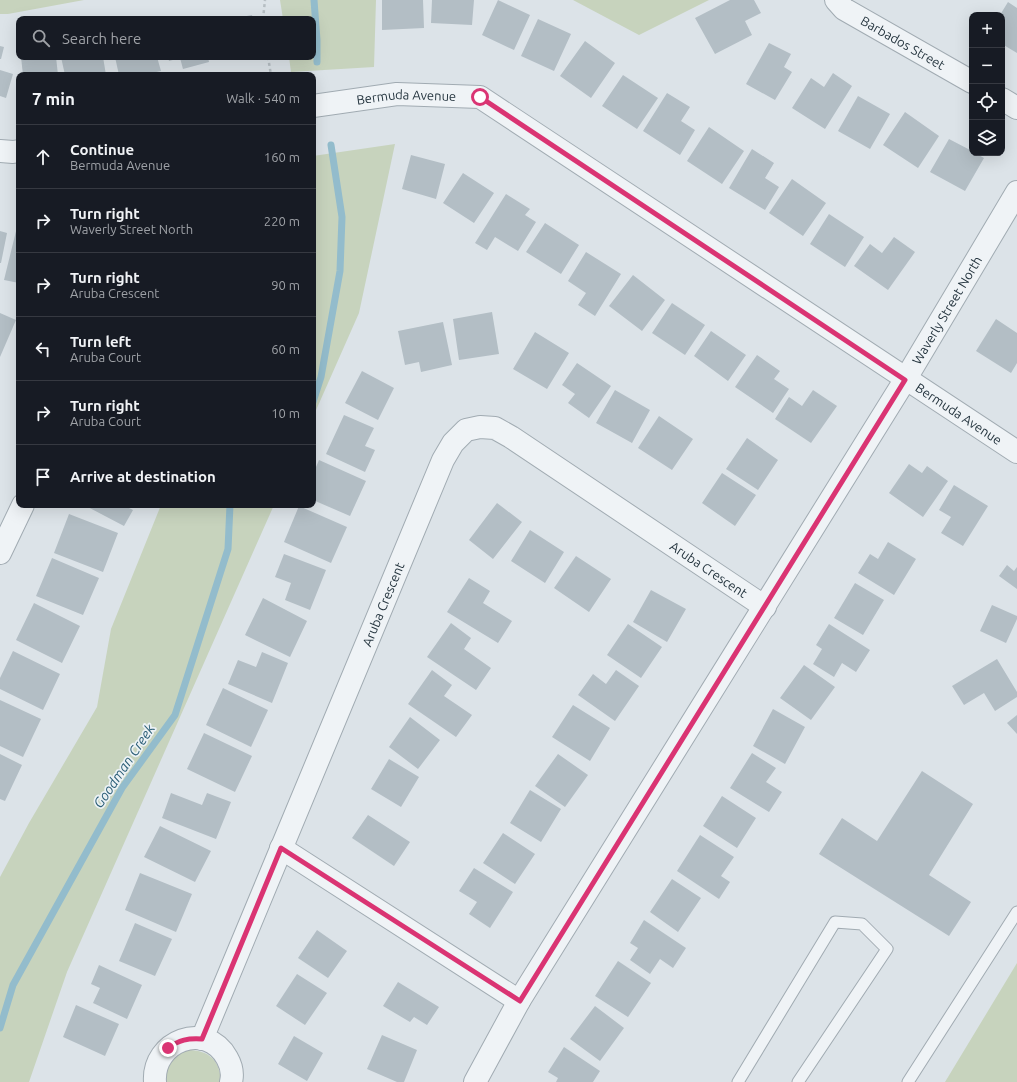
<!DOCTYPE html>
<meta charset="utf-8">
<style>
:root{--surface:#171b24;--page:#242831;--text:#f1f3f6;--muted:#9ea1a6;--line:#363941}
body{margin:0;font-family:Ubuntu,sans-serif;background:var(--page);color:var(--text)}
.controls{position:absolute;right:12px;top:12px;display:grid;overflow:hidden;border-radius:8px;box-shadow:0 4px 16px #0002}
.controls button{width:36px;height:36px;display:grid;place-items:center;padding:0;border:0;border-bottom:1px solid var(--line);background:var(--surface);color:var(--text);font:20px sans-serif}
.stop{position:absolute;width:12px;height:12px;margin:-9px;border:3px solid #da3473;border-radius:50%;background:#fff}
.stop.end{background:#da3473;border-color:#fff;box-shadow:0 1px 4px #0008}
.list{margin:0;padding:0;list-style:none}
h2{display:flex;justify-content:space-between;align-items:center;height:52px;margin:0;padding:0 16px;font-size:17px}
h2 small{font-size:13px;font-weight:400;color:var(--muted)}
.list li{display:grid;grid-template-columns:26px 1fr auto;gap:12px;align-items:center;box-sizing:border-box;height:64px;padding:0 16px;border-top:1px solid var(--line)}
.list b{display:block;font-size:15px;white-space:nowrap}
.list p{margin:0;font-size:13px;white-space:nowrap;color:var(--muted)}
.list em{font-size:13px;font-style:normal;color:var(--muted)}
.icon{flex:none;width:22px;height:22px;fill:none;stroke:currentColor;stroke-width:2;stroke-linecap:round;stroke-linejoin:round}
.map{position:relative;flex:none;width:1017px;height:1082px;overflow:hidden}
.search{position:absolute;background:var(--surface);box-shadow:0 4px 16px #0002;left:16px;top:16px;width:300px;height:44px;display:flex;align-items:center;gap:10px;box-sizing:border-box;padding:0 14px;border-radius:8px;color:var(--muted);font-size:15px}
.panel{position:absolute;background:var(--surface);box-shadow:0 4px 16px #0002;left:16px;top:72px;width:300px;height:436px;border-radius:8px}
.map>svg:first-child{display:block}
</style>
<div class="map">
<svg width="1017" height="1082" viewBox="0 0 1017 1082">
<rect width="100%" height="100%" fill="#dce3e8"/>
<!-- green -->
<path fill="#c7d3bd" d="M0,0h84l-76,14h-8z
M280,0h96l-2,67 -83,5 -2,-15h24v-38h-30z
M573,0h136l-70,35z
M395,144l-36,169 -46,104v-261z
M161,505h113l-207,467 -38,110h-29v-205l29,-54 68,-116 14,-78z
M1017,963v119h-72z
M187,1050c22,0 33,10 34,32h-56l2,-16 12,-13z"/>
<g fill="none" stroke-linecap="round" stroke-linejoin="round">
<!-- stream -->
<path stroke="#93bccc" stroke-width="7" d="M314,0l3,40v22
M313,402l8,-25 19,-106 2,-54 -11,-72
M0,1028l13,-43 109,-197 53,-73 53,-166 2,-44"/>
</g>
<!-- building -->
<path fill="#b3bec5" d="M382,0h41l1,28 -42,2z
M432,0h42l-2,25 -41,-2z
M498,0l32,15 -16,35 -32,-15z
M730,0h24l7,13 -16,8 7,14 -37,19 -20,-36z
M1008,2l9,6v45l-15,-9v-29h-2z
M252,15l1,4h-17v-1z
M538,19l33,15 -17,37 -33,-15z
M585,41l30,22 -24,35 -31,-22z
M769,43l22,11 -7,13 8,5 -17,28 -29,-16z
M0,46l4,1 -3,12h-1z
M21,57h35l2,18h-35z
M61,57h42l3,18h-41z
M115,57h42l4,14 -18,4h-24z
M168,57h40l1,5 -26,7 -3,-11 -11,3z
M0,70l13,4 -7,24 -6,-2z
M833,73l19,13 -27,43 -33,-21 19,-30 13,9z
M623,75l35,23 -21,31 -35,-23z
M667,93l23,14 -9,14 14,9 -15,25 -37,-24z
M858,96l32,18 -20,35 -32,-18z
M905,112l34,24 -21,32 -35,-23z
M709,127l35,24 -22,33 -35,-23z
M949,139l23,12v2h3l9,5 -19,33 -35,-19z
M752,149l22,14 -9,15 14,9 -14,23 -36,-22z
M411,155l34,9 -9,35 -34,-10z
M463,173l31,20 -20,30 -31,-20z
M792,179l34,24 -23,33 -34,-23z
M506,194l24,15 -5,6 11,7 -18,29 -23,-14 -8,13 -12,-7z
M829,214l35,23 -19,30 -35,-23z
M18,223l1,1v59l-15,-3z
M545,223l34,22 -18,29 -35,-22z
M0,231l7,2 -6,30h-1z
M894,237l21,15 -27,38 -34,-24 16,-22 12,9z
M586,252l35,22 -26,42 -17,-11 8,-12 -18,-12z
M633,275l32,25 -23,31 -33,-25z
M672,303l33,22 -20,30 -33,-22z
M492,312l7,42 -40,6 -6,-41z
M0,313l16,7 -16,37z
M996,319l21,14v30l-6,10 -35,-22z
M443,322l9,43 -31,7 -2,-10 -14,3 -7,-34z
M711,331l35,24 -18,26 -34,-25z
M535,332l34,21 -22,36 -34,-20z
M757,355l23,16 -6,8 15,10 -16,24 -38,-26z
M577,363l34,23 -22,32 -21,-15 7,-9 -13,-9z
M362,371l32,17 -16,32 -33,-17z
M615,390l35,20 -18,33 -36,-20z
M813,390l24,16 -26,37 -36,-24 14,-22 13,9z
M344,415l30,13 -9,18 10,4 -10,22 -39,-18z
M659,416l34,23 -21,31 -34,-22z
M747,438l31,22 -20,30 -32,-21z
M319,460l47,21 -16,35 -37,-16v-26z
M909,464l13,9 5,-7 21,15 -25,36 -34,-24z
M722,473l34,22 -21,31 -33,-23z
M954,485l34,21 -25,40 -22,-13 10,-16 -12,-7z
M497,503l25,19 -29,37 -24,-19z
M84,505h39l10,5 -9,16z
M299,506l48,21 -16,36 -47,-21z
M69,514l49,19 -15,39 -49,-19z
M530,530l34,22 -19,31 -34,-22z
M888,542l28,17 -22,36 -36,-22 12,-19 8,5z
M284,554l42,16 -16,40 -25,-10 6,-17 -16,-6z
M576,556l35,23 -22,33 -35,-24z
M52,558l47,20 -16,37 -47,-19z
M1007,565l7,6 3,-4v22l-18,-13z
M469,578l21,13 -7,12 29,18 -14,22 -51,-31z
M855,583l29,17 -21,35 -29,-17z
M651,590l35,19 -19,33 -34,-20z
M263,598l44,23 -17,36 -45,-22z
M34,603l46,23 -18,37 -46,-23z
M992,605l25,11v3l-11,24 -26,-12z
M451,623l20,15 -7,11 27,19 -15,22 -49,-33z
M628,624l34,23 -21,31 -34,-23z
M829,624l41,26 -14,22 -14,-9 -8,14 -21,-13 9,-15 -6,-4z
M13,651l47,23 -17,36 -43,-21v-11z
M262,652l26,11 -16,40 -44,-19 10,-24 18,7z
M997,659l20,33v5l-22,14 -11,-18 -20,12 -12,-19z
M804,665l31,22 -24,33 -31,-22z
M432,670l20,15 -8,11 28,19 -16,22 -48,-33z
M616,670l23,16 -24,35 -37,-26 15,-21 13,10z
M223,688l45,22 -17,37 -45,-22z
M0,700l41,19 -18,38 -23,-11z
M573,705l37,23 -20,33 -38,-24z
M773,709l32,18 -20,37 -32,-18z
M1017,715v19l-10,-11z
M410,717l30,23 -22,29 -29,-22z
M204,733l48,23 -17,36 -48,-23z
M752,753l24,15 -10,14 16,10 -13,20 -39,-24z
M0,754l22,11 -17,36 -5,-2z
M558,754l30,21 -23,32 -30,-21z
M389,759l30,18 -18,30 -30,-18z
M922,771l51,33 -44,71 42,27 -22,34 -130,-82 23,-36 35,23z
M530,790l31,19 -20,33 -31,-19z
M171,793l31,12 5,-12 24,9 -15,37 -54,-21z
M722,796l34,22 -19,30 -34,-22z
M368,815l42,27 -16,24 -42,-28z
M160,826l51,25 -16,31 -51,-25z
M503,833l32,21 -20,30 -32,-21z
M700,835l34,22 -13,19 9,6 -11,17 -42,-28z
M474,868l39,24 -23,36 -21,-14 8,-12 -18,-11z
M140,873l52,21 -16,38 -51,-22z
M672,879l29,19 -23,34 -28,-20z
M644,920l42,28 -13,20 -13,-9 -10,15 -20,-14 8,-12 -8,-5z
M135,923l37,16 -17,37 -36,-15z
M317,930l30,21 -19,27 -30,-20z
M618,961l33,22 -23,34 -33,-21z
M99,965l43,20 -15,34 -34,-16 7,-15 -9,-4z
M297,974l30,19 -22,32 -29,-19z
M398,982l41,25 -12,18 -13,-8 -4,5 -27,-16z
M76,1005l43,19 -14,32 -42,-19z
M595,1006l29,22 -24,33 -30,-22z
M382,1035l35,15 -13,32h-7l-30,-13z
M294,1036l29,17 -16,28 -29,-17z
M564,1047l36,24 -7,11h-37l2,-4 -10,-6z"/>
<g fill="none" stroke-linecap="round" stroke-linejoin="round">
<defs>
<path id="lane" d="M738,1082l97,-160 27,2 25,25 -89,133
M908,1082l109,-170"/>
<g id="street">
<path id="s1" d="M836,0l8,9 128,73"/>
<path d="M1002,99l15,9"/>
<path id="s2" d="M313,106l84,-12 83,3 537,355"/>
<path d="M0,151l13,1 6,-1"/>
<path d="M0,553l23,-48"/>
<path d="M281,848l238,153"/>
<path id="s3" d="M202,1039l241,-579 10,-17 13,-13 14,-3 15,1 16,9 254,170"/>
<path d="M155,1082c-3,-41 51,-62 72,-24 4,7 6,16 4,24"/>
<path id="s4" d="M475,1082l44,-81 386,-621 112,-188"/>
</g>
</defs>
<!-- lane casing -->
<use href="#lane" stroke="#a1abb2" stroke-width="13"/>
<!-- street casing -->
<use href="#street" stroke="#a1abb2" stroke-width="24"/>
<!-- path -->
<path stroke="#b6bec3" stroke-width="2.5" stroke-dasharray="3 3" stroke-linecap="butt" d="M263,19l2,-19
M268,57l3,18"/>
<!-- lane -->
<use href="#lane" stroke="#eff3f6" stroke-width="11"/>
<!-- street -->
<use href="#street" stroke="#eff3f6" stroke-width="22"/>
</g>
<g fill="none" stroke-linecap="round" stroke-linejoin="round">
<!-- route -->
<path stroke="#da3473" stroke-width="5" d="M168,1048c11,-8 20,-10 34,-9l79,-191 239,153 385,-621 -425,-283"/>
</g>
<g text-anchor="middle" stroke-width="3.5" stroke-linejoin="round" paint-order="stroke">
<!-- street labels -->
<g font-size="13" fill="#25353f" stroke="#ecf2f5">
<text dy="5" stroke="none"><textPath href="#s1" startOffset="80">Barbados Street</textPath></text>
<text dy="5" stroke="none"><textPath href="#s2" startOffset="94">Bermuda Avenue</textPath></text>
<text dy="5" stroke="none"><textPath href="#s4" startOffset="905">Waverly Street North</textPath></text>
<text dy="5" stroke="none"><textPath href="#s2" startOffset="742">Bermuda Avenue</textPath></text>
<text dy="5" stroke="none"><textPath href="#s3" startOffset="951">Aruba Crescent</textPath></text>
<text dy="5" stroke="none"><textPath href="#s3" startOffset="471">Aruba Crescent</textPath></text>
</g>
<!-- water labels -->
<g font-size="14" font-style="italic" fill="#2b5e77" stroke="#ecf2f5">
<text transform="translate(124 766) rotate(-56)" y="5">Goodman Creek</text>
</g>
</g>
</svg>
<div class="controls">
<button>+</button>
<button>−</button>
<button><svg class="icon" aria-label="locate" viewBox="0 0 24 24"><circle cx="12" cy="12" r="6"/><path d="M12 2v4M12 18v4M2 12h4M18 12h4"/></svg></button>
<button><svg class="icon" aria-label="layers" viewBox="0 0 24 24"><path d="M12 4l9 5-9 5-9-5zM3 14l9 5 9-5"/></svg></button>
</div>
<div class="stop" style="left:480px;top:97px"></div>
<div class="stop end" style="left:168px;top:1048px"></div>
<div class="search"><svg class="icon" aria-label="search" viewBox="0 0 24 24"><circle cx="10" cy="10" r="6"/><path d="M15 15l6 6"/></svg>Search here</div>
<section class="panel">
<h2>7 min<small>Walk · 540 m</small></h2>
<ul class="list">
<li><svg class="icon" aria-label="ahead" viewBox="0 0 24 24"><path d="M12 20V5M6 11l6-6 6 6"/></svg><div><b>Continue</b><p>Bermuda Avenue</p></div><em>160 m</em></li>
<li><svg class="icon" aria-label="right" viewBox="0 0 24 24"><path d="M7 20v-9h11M14 6l5 5-5 5"/></svg><div><b>Turn right</b><p>Waverly Street North</p></div><em>220 m</em></li>
<li><svg class="icon" aria-label="right" viewBox="0 0 24 24"><path d="M7 20v-9h11M14 6l5 5-5 5"/></svg><div><b>Turn right</b><p>Aruba Crescent</p></div><em>90 m</em></li>
<li><svg class="icon" aria-label="left" viewBox="0 0 24 24"><path d="M17 20v-9H6M10 6l-5 5 5 5"/></svg><div><b>Turn left</b><p>Aruba Court</p></div><em>60 m</em></li>
<li><svg class="icon" aria-label="right" viewBox="0 0 24 24"><path d="M7 20v-9h11M14 6l5 5-5 5"/></svg><div><b>Turn right</b><p>Aruba Court</p></div><em>10 m</em></li>
<li><svg class="icon" aria-label="arrive" viewBox="0 0 24 24"><path d="M6 21V4h12l-3 4 3 4H6"/></svg><div><b>Arrive at destination</b></div></li>
</ul>
</section>
</div>
